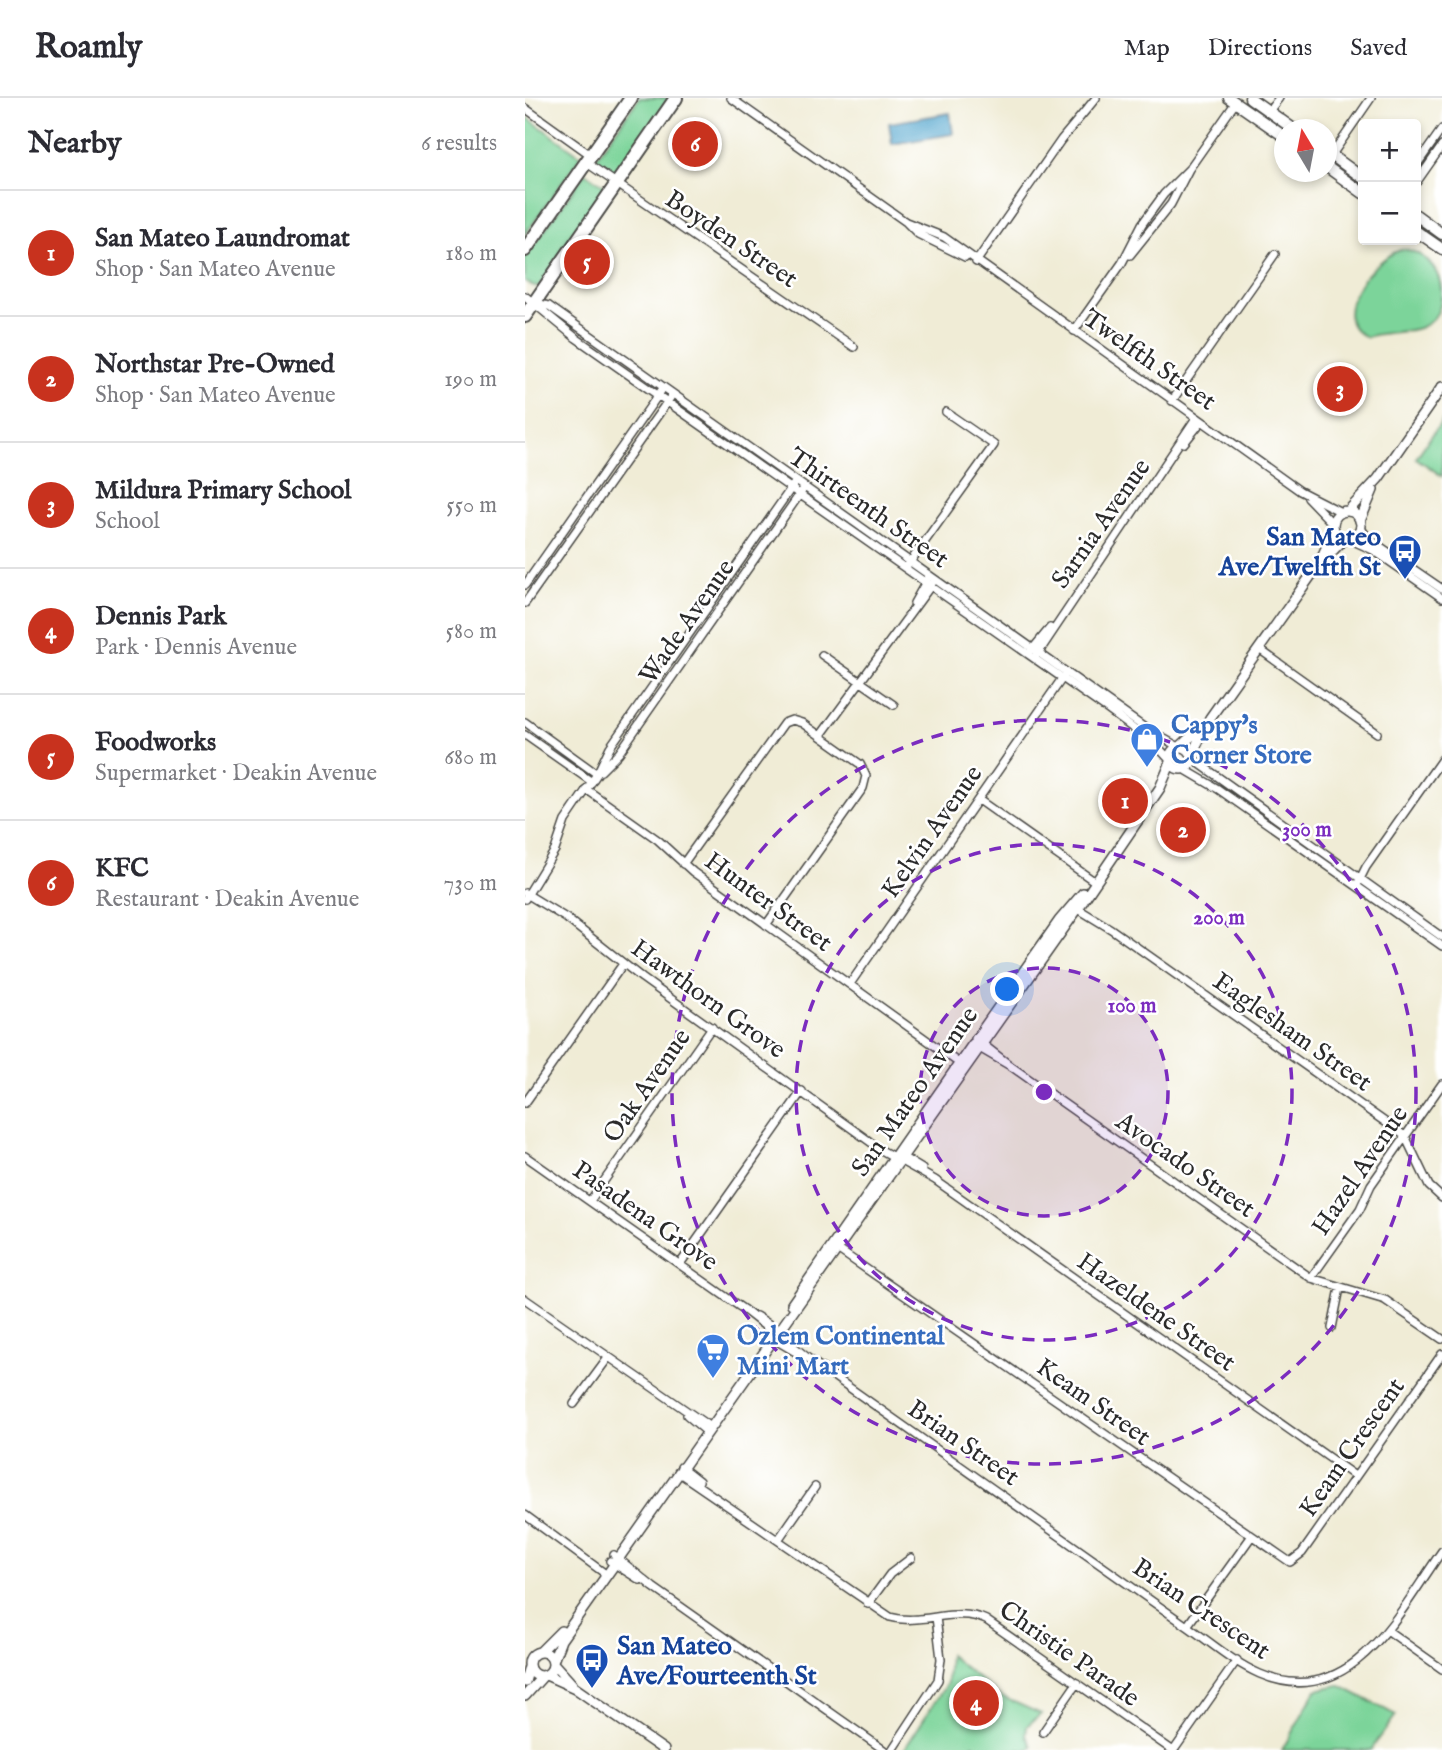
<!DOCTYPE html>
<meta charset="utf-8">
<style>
:root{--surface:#fff;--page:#f7f7f7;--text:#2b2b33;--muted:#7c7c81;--line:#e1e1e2;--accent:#c8321e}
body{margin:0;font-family:"IM FELL English",serif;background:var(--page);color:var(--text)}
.controls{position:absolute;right:21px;top:21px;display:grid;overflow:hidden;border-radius:7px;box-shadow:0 4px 10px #0003}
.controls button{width:63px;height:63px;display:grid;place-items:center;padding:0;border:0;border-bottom:2px solid var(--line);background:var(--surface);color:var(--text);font:35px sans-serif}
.compass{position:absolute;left:749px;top:21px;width:63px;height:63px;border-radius:50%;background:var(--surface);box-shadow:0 4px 10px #0003;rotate:350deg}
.you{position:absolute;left:483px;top:892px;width:24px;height:24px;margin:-18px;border:5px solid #fff;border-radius:50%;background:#1a73e8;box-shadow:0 0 0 10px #1a73e833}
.badge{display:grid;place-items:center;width:46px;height:46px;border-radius:50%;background:var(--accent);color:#fff;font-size:23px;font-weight:700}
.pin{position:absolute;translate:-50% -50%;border:4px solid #fff;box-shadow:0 2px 7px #0006}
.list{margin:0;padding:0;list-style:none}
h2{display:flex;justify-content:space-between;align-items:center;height:91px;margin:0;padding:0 28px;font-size:30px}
h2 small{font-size:23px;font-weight:400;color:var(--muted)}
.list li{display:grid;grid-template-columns:46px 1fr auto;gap:21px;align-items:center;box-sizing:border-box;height:126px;padding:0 28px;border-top:2px solid var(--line)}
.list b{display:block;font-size:26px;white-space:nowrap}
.list p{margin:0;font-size:23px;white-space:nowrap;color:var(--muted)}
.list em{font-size:23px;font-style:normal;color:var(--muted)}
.map{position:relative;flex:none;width:917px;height:1652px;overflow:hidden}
header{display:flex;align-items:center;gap:42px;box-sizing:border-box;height:98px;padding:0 35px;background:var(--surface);border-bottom:2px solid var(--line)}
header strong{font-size:33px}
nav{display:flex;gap:38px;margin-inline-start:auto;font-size:24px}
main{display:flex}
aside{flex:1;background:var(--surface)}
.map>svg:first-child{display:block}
</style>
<header>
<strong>Roamly</strong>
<nav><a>Map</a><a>Directions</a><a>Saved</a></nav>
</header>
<main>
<aside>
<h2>Nearby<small>6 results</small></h2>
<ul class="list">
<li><span class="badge">1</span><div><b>San Mateo Laundromat</b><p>Shop · San Mateo Avenue</p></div><em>180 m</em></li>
<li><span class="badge">2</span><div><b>Northstar Pre-Owned</b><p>Shop · San Mateo Avenue</p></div><em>190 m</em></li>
<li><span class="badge">3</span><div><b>Mildura Primary School</b><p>School</p></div><em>550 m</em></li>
<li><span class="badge">4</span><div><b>Dennis Park</b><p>Park · Dennis Avenue</p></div><em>580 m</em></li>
<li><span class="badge">5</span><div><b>Foodworks</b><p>Supermarket · Deakin Avenue</p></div><em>680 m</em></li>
<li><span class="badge">6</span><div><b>KFC</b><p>Restaurant · Deakin Avenue</p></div><em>730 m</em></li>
</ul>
</aside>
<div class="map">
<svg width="917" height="1652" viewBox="0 0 917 1652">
<rect width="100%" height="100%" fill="#fff"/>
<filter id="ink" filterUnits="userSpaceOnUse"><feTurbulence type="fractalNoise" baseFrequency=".0143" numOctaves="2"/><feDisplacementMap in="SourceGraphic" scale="14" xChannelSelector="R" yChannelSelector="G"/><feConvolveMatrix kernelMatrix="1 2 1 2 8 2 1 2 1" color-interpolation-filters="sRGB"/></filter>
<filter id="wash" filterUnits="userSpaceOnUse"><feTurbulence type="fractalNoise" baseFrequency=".00686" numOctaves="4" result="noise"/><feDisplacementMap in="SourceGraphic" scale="28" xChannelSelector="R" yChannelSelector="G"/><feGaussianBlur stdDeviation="1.57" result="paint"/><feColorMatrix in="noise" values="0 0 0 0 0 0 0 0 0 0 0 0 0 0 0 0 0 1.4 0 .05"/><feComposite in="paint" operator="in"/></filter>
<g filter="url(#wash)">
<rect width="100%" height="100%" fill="#f0ecd6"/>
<!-- green -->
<path fill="#7bd49a" stroke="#538062" stroke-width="2" d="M114,0h30l-53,76 -20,-16z
M0,18l56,40 -56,79z
M60,75l22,14 -68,99 -5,1 -9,-6v-23z
M879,151c14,2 27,12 33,25 5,10 5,21 3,32 -10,33 -48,22 -74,31 -44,-20 9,-82 38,-88z
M917,323v55l-26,-18z
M424,1557l51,41 41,18 -14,12 -1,10 6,10 -3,4h-47l-9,-6 -5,6h-64l43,-67z
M814,1587l57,30 -25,35h-89l34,-60z"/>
<!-- water -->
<path fill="#51a5cd" stroke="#3e687c" stroke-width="2" d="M425,15l3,21 -61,10 -3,-21z"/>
</g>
<g filter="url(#ink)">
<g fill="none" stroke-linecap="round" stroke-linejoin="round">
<defs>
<path id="minor" d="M206,0l175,124 38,15 356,254 41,21
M0,10l67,48
M744,13l10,-13
M802,64l44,-64
M62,65l267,184
M891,68l26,-37
M891,85l26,-37
M382,125l11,11 47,23
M605,157l41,-51 18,-35 47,-67
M451,164l85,-122 35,-42
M0,198l51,42 532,372 49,36 13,14
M10,205l14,3 596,422 34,19
M549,233l48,-68 20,-39 22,-30 25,-25
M647,303l103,-147
M659,345l17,-21
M783,400l25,26
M835,429l9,12 73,50
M824,441l24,11 69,48
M383,467l86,-120 -48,-33
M0,487l136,-194
M0,505l145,-205
M389,505l13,-23
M734,551l118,84
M506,553l19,-23
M297,557l72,50
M512,557l159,-237
M0,624l72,52
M0,637l67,47
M296,637l111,-151
M668,661l249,178
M659,671l34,20 224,157
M76,673l18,-18 183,-262
M61,691l72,51 35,32 270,194
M454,702l115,81
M158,766l101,-141 8,-3 10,3 58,41 6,12 -3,12 -97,137
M833,785l8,-16 76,-108
M0,795l41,25 76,60 241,173 52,29 420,296
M0,801l30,-49 10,-29 32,-47 13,-27 184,-263
M550,809l36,22 294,207 24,50 13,12
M325,886l213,-307
M455,944l32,25
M451,948l36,21 299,211 74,22 57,39
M0,1005l98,-139
M374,1057l23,14
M0,1058l218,153 32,25
M65,1103l122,-174
M308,1148l457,316 12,-9 140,-199
M155,1166l122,-173
M786,1180l49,-69 11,-24 71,-101
M0,1201l185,128
M231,1218l22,14
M807,1230l8,-40
M251,1234l33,27 378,267c23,16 47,37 73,48 91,39 139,-62 182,-123
M247,1240l27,16
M49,1306l34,-46
M162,1317l20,17
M156,1369l18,14
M153,1374l212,145c32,9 65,-11 96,3l186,130
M0,1417l82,60
M253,1442l37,-53
M89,1457l39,32 231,163
M85,1463l30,19
M343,1506l22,-30 21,-16
M662,1528l64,-89
M862,1532l55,39
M518,1634l34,-49
M367,1652l46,-70 3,-21 -5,-42
M649,1652l63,-90"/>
<path id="tertiary" d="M823,413l30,-32 64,-92
M808 427a14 14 0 1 1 28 0a14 14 0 1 1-28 0Z
M835,423l13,-31
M796,461l13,-28
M656,648l20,-19
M645 660a11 11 0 1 1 22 0a11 11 0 1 1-22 0Z
M667,656l18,-36 107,-151 27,-28
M451,941l83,-118 24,-28
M267,1206l181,-260
M4 1566a12 12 0 1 1 24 0a12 12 0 1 1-24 0Z
M15,1554l21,-21
M28,1563l8,-21 520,-736 79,-116 11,-26
M28,1565l19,21
M21,1577l29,13 89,62
M0,1584l4,-15
M0,1598l18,-20"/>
<path id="secondary" d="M704,0l56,39
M725,0l45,32
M802,54l36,26
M802,69l36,26
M891,117l26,19
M891,133l26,18"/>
<path id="trunk" d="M0,152l106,-152
M0,218l151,-218"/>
</defs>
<!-- minor casing -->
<use href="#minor" stroke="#494845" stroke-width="10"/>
<!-- tertiary casing -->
<use href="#tertiary" stroke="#494845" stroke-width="12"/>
<!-- secondary casing -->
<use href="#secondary" stroke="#494845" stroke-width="13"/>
<!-- trunk casing -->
<use href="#trunk" stroke="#494845" stroke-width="16"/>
<!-- minor -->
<use href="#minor" stroke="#fff" stroke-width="7"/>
<!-- tertiary -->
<use href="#tertiary" stroke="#fff" stroke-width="9"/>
<!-- secondary -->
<use href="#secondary" stroke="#fff" stroke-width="10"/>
<!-- trunk -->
<use href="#trunk" stroke="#fff" stroke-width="12"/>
</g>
</g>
<!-- distance rings -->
<circle cx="519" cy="994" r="124" fill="#7b2cbf" fill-opacity=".12"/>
<g fill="none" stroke="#7b2cbf" stroke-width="3.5" stroke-dasharray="12 9">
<circle cx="519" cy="994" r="124"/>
<circle cx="519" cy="994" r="248"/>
<circle cx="519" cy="994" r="372"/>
</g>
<!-- icons -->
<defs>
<symbol id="bus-pin" viewBox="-11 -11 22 30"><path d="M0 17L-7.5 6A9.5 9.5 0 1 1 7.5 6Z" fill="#1a4fb4" stroke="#fff"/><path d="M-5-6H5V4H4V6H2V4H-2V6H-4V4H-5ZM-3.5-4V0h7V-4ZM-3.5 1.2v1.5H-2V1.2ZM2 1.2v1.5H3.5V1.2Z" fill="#fff"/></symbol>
<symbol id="shop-pin" viewBox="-11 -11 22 30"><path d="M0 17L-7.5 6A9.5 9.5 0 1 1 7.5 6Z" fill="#3f7fe0" stroke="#fff"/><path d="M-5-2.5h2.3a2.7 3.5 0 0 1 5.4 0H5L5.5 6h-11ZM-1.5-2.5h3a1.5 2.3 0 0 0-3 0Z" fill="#fff"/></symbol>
<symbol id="supermarket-pin" viewBox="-11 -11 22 30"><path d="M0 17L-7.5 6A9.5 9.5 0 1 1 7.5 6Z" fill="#3f7fe0" stroke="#fff"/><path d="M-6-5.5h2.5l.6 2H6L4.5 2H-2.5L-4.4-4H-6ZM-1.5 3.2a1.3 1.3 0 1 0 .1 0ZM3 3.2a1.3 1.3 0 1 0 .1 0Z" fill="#fff"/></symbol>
</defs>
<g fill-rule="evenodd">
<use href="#bus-pin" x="861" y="434" width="38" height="52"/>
<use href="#shop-pin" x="603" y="622" width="38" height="52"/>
<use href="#supermarket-pin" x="169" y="1233" width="38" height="52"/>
<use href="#bus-pin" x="48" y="1543" width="38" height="52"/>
</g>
<g text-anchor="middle" stroke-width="5" stroke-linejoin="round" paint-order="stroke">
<!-- street labels -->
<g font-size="26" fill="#2b2b2b" stroke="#fff">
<text transform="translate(207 140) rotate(34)" y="9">Boyden Street</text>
<text transform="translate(625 261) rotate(35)" y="9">Twelfth Street</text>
<text transform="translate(344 409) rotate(35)" y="9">Thirteenth Street</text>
<text transform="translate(575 425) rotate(-55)" y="9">Sarnia Avenue</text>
<text transform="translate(161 523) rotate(-55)" y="9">Wade Avenue</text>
<text transform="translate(406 733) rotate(-55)" y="9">Kelvin Avenue</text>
<text transform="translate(244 803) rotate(36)" y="9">Hunter Street</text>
<text transform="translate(184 900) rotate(36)" y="9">Hawthorn Grove</text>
<text transform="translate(768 933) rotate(35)" y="9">Eaglesham Street</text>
<text transform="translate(121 987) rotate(-55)" y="9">Oak Avenue</text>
<text transform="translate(389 993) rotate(-55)" y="9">San Mateo Avenue</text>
<text transform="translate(661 1066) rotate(35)" y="9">Avocado Street</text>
<text transform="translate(834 1072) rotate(-56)" y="9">Hazel Avenue</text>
<text transform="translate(121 1117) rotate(35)" y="9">Pasadena Grove</text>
<text transform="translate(632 1213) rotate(35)" y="9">Hazeldene Street</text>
<text transform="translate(569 1303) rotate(35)" y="9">Keam Street</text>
<text transform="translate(439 1344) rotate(35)" y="9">Brian Street</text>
<text transform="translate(826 1349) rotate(-55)" y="9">Keam Crescent</text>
<text transform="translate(677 1510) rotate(34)" y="9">Brian Crescent</text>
<text transform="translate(545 1555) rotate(35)" y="9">Christie Parade</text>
</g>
<!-- transit labels -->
<g font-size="26" font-weight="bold" fill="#164399" stroke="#fff" text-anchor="end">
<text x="856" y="447">San Mateo<tspan x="856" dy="30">Ave/Twelfth St</tspan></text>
<text x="92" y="1556" text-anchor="start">San Mateo<tspan x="92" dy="30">Ave/Fourteenth St</tspan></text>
</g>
<!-- shop labels -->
<g font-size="26" font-weight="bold" fill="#366cbe" stroke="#fff" text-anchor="start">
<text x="646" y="635">Cappy's<tspan x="646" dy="30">Corner Store</tspan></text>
<text x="212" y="1246">Ozlem Continental<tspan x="212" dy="30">Mini Mart</tspan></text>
</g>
</g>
<circle cx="519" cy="994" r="10" fill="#7b2cbf" stroke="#fff" stroke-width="3.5"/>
<g font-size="21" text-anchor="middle" font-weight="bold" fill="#7b2cbf" stroke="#fff" stroke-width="5" stroke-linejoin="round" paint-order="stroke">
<text x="782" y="738">300 m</text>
<text x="694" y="826">200 m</text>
<text x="607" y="914">100 m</text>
</g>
</svg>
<div class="controls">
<button>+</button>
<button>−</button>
</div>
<svg class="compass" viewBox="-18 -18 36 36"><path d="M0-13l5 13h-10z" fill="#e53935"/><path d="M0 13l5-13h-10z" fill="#7c7c81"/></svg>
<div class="you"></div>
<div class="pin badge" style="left:600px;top:703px">1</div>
<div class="pin badge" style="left:658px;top:732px">2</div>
<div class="pin badge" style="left:815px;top:291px">3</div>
<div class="pin badge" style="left:451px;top:1605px">4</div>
<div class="pin badge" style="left:62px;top:164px">5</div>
<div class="pin badge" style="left:170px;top:46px">6</div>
</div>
</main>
